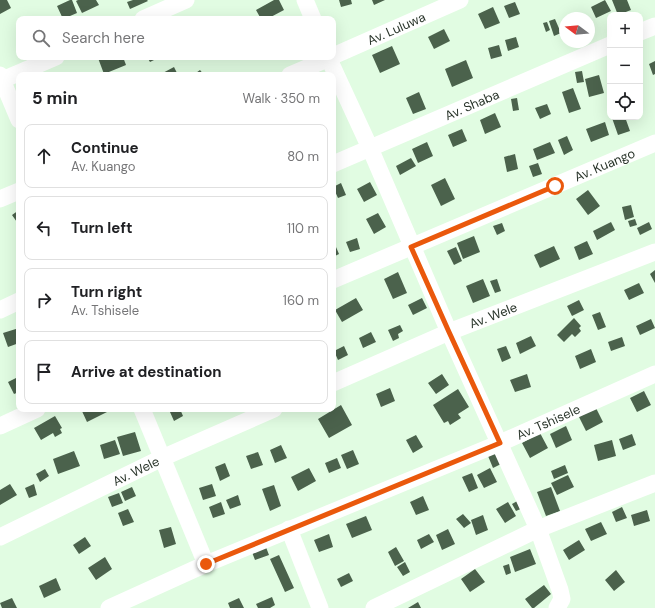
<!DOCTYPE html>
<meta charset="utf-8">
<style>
:root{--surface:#fff;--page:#f2f2f2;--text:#202124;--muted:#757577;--line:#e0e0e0}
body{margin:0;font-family:"DM Sans",sans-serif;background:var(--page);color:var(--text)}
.controls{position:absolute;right:12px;top:12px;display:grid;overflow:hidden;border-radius:8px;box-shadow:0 4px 16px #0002}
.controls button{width:36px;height:36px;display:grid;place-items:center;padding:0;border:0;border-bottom:1px solid var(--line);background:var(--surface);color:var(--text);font:20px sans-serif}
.compass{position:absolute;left:559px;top:12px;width:36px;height:36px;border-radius:50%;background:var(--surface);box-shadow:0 4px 16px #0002;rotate:286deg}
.stop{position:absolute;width:12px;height:12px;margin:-9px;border:3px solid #ea580c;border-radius:50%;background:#fff}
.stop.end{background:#ea580c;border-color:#fff;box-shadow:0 1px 4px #0008}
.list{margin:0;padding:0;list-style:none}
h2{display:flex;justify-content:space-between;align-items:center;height:52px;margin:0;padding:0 16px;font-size:17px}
h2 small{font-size:13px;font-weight:400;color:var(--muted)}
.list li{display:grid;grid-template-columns:26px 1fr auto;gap:12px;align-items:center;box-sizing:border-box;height:64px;margin:0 8px 8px;padding:0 8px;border:1px solid var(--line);border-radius:8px}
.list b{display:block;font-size:15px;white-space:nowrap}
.list p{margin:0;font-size:13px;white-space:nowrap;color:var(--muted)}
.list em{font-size:13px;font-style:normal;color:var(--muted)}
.icon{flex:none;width:22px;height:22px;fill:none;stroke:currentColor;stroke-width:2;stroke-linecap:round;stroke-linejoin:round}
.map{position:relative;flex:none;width:655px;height:608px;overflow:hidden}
.search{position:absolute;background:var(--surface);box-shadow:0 4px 16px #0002;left:16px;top:16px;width:320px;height:44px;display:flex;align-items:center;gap:10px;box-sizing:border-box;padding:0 14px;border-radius:8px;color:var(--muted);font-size:15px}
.panel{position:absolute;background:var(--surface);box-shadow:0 4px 16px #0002;left:16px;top:72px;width:320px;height:340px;border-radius:8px}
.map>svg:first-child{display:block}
</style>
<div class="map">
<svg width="655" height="608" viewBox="0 0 655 608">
<rect width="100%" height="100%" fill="#e1fce2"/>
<!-- building -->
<path fill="#4b624c" d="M0,0h7l4,8 -11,6z
M70,0h2l5,13 -14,6 -6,-13z
M78,0h18l3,5 -17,8 -6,-12z
M133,0h14l1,1 -18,8 -3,-7z
M274,0h5l5,10 -17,9h-6l-5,-9z
M339,0h12l1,4 -11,3z
M372,0h13l-11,5z
M605,0l6,11 -15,7 -5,-11z
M612,0h15l4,10 -13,5z
M515,2l5,12 -11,4 -5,-12z
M493,7l7,16 -15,6 -7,-15z
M555,19l6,14 -7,3 -5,-15z
M547,22l3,8 -4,2 -3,-9z
M444,29l6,12 -16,8 -6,-12z
M516,37l3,10 -11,4 -3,-11z
M499,45l3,11 -11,3 -3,-11z
M392,46l8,18 -20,9 -8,-18z
M100,57h23l3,8 -22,9 -6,-16z
M147,57h13l-10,5z
M466,60l7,18 -21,9 -7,-18z
M655,61v13l-2,1 -4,-11z
M174,67l4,8h-19z
M200,70l4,5h-11z
M582,71l2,11 -7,1 -2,-11z
M599,75l5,18 -15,4 -4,-18z
M573,88l8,21 -12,4 -7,-21z
M419,92l7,17 -13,5 -7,-16z
M517,98l2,12 -6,1 -2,-12z
M547,104l4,10 -11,5 -5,-11z
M495,113l6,14 -16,7 -5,-14z
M614,117h11l5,14 -12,4 -6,-17z
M605,122l4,13 -18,7 -5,-13z
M462,129l5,12 -14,6 -5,-12z
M567,136l6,14 -9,5 -6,-15z
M427,142l6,14 -15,7 -6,-14z
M550,142l5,11 -18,7 -4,-11z
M515,154l3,15 -11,3 -3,-15z
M411,158l5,8 -16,9 -4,-9z
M538,163l4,11 -9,3 -4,-11z
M445,178l10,21 -14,7 -10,-21z
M370,182l7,13 -13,7 -7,-13z
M341,183l5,12 -8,3 -5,-11z
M588,190l12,16 -12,9 -12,-16z
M631,205l3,12 -9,3 -3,-13z
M19,210v15l-7,-10z
M378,213l8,14 -12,7 -8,-15z
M635,219l2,6 -7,2 -2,-6z
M611,222l4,8 -18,10 -4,-9z
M649,222l3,7 -12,6 -3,-7z
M502,223l3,8 -8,4 -4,-9z
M474,236l6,16 -17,7 -6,-16z
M357,238l3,11 -10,3 -4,-10z
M333,240l6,14 -6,3z
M587,241l6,13 -14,6 -5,-13z
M554,246l6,13 -20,9 -6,-13z
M456,247l6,14 -8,4 -7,-14z
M655,270v13l-5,-9z
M398,272l9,21 -14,6 -9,-20z
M483,279l7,17 -17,7 -7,-17z
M497,279l4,12 -6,2 -5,-12z
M639,283l5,10 -15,7 -5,-10z
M356,298l7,12 -21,12 -7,-12z
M422,298l5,10 -14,7 -5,-10z
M579,300l5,10 -12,6 -5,-10z
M600,312l6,15 -8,3 -6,-15z
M574,318l7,8 -2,2 2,3 -6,6 -3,-3 -8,8 -7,-7z
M651,319l4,9 -15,7 -4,-9z
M400,325l3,6 -5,3 1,4 -6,3 -5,-11z
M19,328v15l-11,4 -5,-14z
M371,332l5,10 -13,6 -4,-10z
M531,336l5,10 -16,8 -4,-11z
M622,337l3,9 -14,5 -3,-9z
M344,346l4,9 -10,5 -4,-9z
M506,346l5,12 -9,4 -5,-13z
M591,349l5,13 -16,7 -5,-13z
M442,374l7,11 -13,9 -8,-11z
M527,374l4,13 -16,5 -5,-12z
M18,377l1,15 -5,2 -6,-12z
M390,388l5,13 -14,6 -5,-13z
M458,389l11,18 -11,7 3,4 -11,7 -2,-4 -4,2 -11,-18z
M644,391l7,14 -14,7 -7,-14z
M341,405l11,20 -23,13 -11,-19z
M595,406l8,16 -17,9 -8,-16z
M81,409h26l2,2 -22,11z
M175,409h5l3,7 -9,5 -4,-9z
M55,416l7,12 -2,1 2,4 -7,4 -2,-4 -12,7 -7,-12z
M566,426l6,14 -16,8 -6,-14z
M135,432l6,19 -18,5 -6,-19z
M540,433l8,15 -18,10 -8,-15z
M632,434l4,11 -13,5 -4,-11z
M416,435l7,12 -10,6 -7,-13z
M115,440l5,14 -16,5 -4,-14z
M612,440l4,16 -18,5 -4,-16z
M281,445l6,13 -12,5 -5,-13z
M353,450l6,14 -12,5 -6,-14z
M74,451l6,15 -22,8 -5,-15z
M258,452l5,13 -12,4 -5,-13z
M498,452l5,11 -10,5 -5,-12z
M337,458l4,10 -12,5 -4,-10z
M225,463l5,13 -10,5 -5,-14z
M565,465l3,8 -14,6 -3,-8z
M309,468l7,13 -18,10 -7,-14z
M490,468l7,14 -13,6 -7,-13z
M45,469l4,7 -9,6 -4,-8z
M472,473l6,15 -9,4 -7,-15z
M568,475l6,12 -17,8 -6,-12z
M10,484l7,11 -17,10v-15z
M34,484l3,11 -8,3 -4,-10z
M212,484l4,12 -13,4 -4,-12z
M274,485l7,21 -11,5 -8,-22z
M132,487l4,9 -11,5 -4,-9z
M551,487l9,24 -14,5 -9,-24z
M119,493l4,10 -11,4 -4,-10z
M238,495l3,10 -11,4 -4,-9z
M423,496l6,14 -13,5 -6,-13z
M519,500l4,8 -7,3 -4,-7z
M221,502l4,12 -12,4 -4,-11z
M508,502l8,14 -11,7 -9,-14z
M622,507l5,11 -11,4 -4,-10z
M128,509l6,13 -11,4 -5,-13z
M647,510l3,11 -16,5 -3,-11z
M463,514l8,9 -7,5 -8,-9z
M483,515l5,15 -12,5 -5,-15z
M366,516l6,14 -20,8 -6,-14z
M601,522l6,12 -16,7 -6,-12z
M171,527l5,17 -12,4 -5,-18z
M448,529l7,15 -13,6 -6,-15z
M329,534l4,13 -14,5 -5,-12z
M429,534l5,8 -13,7 -4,-9z
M85,537l6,9 -12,8 -6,-9z
M579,540l6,10 -16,10 -6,-10z
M264,542l5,13 -14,5 -5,-13z
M396,547l8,14 -9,5 -7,-14z
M530,549l6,15 -21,8 -5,-15z
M279,555l15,33 -9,4 -15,-33z
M105,557l7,12 -16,11 -8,-12z
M405,562l5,10 -7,4 -6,-9z
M509,564l2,9 -5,2 -3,-9z
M475,569l10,13 -15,10 -9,-13z
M616,570l9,12 -11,9 -9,-11z
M349,573l4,8 -12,6 -4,-8z
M56,578l5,12 -17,8 -5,-12z
M544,585l7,9 -17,14h-2l-7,-9z
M272,597l3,8 -5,3h-12l-2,-4z
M12,598l5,10h-15l-2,-5z
M239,598l5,10h-14l-2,-5z
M418,602l3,6h-13z"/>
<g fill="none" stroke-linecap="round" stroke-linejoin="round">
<!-- minor -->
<g stroke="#fff" stroke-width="17">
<path d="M305,0l8,19"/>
<path d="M143,19l43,-19"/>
<path d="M640,32l15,-6"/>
<path id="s1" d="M333,56l127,-56"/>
<path d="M328,57l42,91 79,184 89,197 22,61 2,9 -5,9"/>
<path d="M0,75l19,45"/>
<path d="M290,75l42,-18"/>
<path d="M0,81l56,-24"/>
<path id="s2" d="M333,164l277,-119"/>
<path d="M0,199l19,-8"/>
<path id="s3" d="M333,280l322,-137"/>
<path d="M0,310l19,-9"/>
<path id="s4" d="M333,383l116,-51 206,-80"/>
<path d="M142,409l64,155"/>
<path d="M0,426l37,-17"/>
<path d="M289,529l31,79"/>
<path id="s5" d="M0,537l162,-79 112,-49"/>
<path id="s6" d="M109,608l97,-44 294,-121 155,-69"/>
<path d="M374,608l164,-79 117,-46"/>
</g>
</g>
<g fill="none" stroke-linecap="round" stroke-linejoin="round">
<!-- route -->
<path stroke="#ea580c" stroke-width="5" d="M206,564l294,-121 -51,-111 -38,-85 144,-61"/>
</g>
<g text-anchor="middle" stroke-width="4" stroke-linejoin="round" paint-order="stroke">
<!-- street labels -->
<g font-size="13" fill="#2a352b" stroke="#e1fce2">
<text dy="5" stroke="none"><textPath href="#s1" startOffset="69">Av. Luluwa</textPath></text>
<text dy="5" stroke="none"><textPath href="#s2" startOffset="151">Av. Shaba</textPath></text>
<text dy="5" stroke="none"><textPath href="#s3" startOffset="295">Av. Kuango</textPath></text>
<text dy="5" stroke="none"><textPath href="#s4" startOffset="174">Av. Wele</textPath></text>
<text dy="5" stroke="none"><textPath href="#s6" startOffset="477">Av. Tshisele</textPath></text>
<text dy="5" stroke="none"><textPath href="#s5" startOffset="151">Av. Wele</textPath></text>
</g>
</g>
</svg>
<div class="controls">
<button>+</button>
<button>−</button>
<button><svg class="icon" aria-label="locate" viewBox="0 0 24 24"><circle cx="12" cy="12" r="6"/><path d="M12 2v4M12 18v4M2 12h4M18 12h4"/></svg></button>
</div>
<svg class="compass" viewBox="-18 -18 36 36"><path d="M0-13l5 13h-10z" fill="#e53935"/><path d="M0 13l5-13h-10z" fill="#757577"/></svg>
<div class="stop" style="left:555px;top:186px"></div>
<div class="stop end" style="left:206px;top:564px"></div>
<div class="search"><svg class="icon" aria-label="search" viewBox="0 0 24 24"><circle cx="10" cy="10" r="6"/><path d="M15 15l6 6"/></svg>Search here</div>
<section class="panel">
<h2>5 min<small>Walk · 350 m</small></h2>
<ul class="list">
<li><svg class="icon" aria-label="ahead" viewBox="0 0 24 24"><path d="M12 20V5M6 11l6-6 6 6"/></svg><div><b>Continue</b><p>Av. Kuango</p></div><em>80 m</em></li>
<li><svg class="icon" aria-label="left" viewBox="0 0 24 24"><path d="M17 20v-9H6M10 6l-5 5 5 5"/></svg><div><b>Turn left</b></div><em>110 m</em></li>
<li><svg class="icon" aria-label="right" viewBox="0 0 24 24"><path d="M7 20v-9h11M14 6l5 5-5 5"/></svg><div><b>Turn right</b><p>Av. Tshisele</p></div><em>160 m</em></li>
<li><svg class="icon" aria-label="arrive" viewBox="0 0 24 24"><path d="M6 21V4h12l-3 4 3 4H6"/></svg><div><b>Arrive at destination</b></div></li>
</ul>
</section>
</div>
